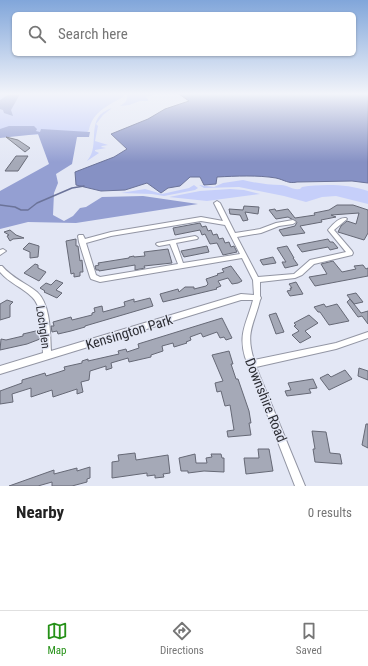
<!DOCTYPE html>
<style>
:root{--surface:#fff;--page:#f2f2f2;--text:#222;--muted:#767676;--line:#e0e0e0;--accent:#259117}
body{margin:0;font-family:"Roboto Condensed",sans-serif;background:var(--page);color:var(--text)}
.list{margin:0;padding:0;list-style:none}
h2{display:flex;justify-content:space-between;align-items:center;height:52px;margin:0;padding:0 16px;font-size:17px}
h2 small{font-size:13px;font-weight:400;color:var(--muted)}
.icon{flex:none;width:22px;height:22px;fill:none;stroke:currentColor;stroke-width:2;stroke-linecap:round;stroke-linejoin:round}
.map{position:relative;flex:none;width:368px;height:486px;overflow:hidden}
.search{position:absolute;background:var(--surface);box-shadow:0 1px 3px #0004;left:12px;right:12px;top:12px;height:44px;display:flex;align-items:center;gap:10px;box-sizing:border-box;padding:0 14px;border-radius:6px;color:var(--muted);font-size:15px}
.sheet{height:124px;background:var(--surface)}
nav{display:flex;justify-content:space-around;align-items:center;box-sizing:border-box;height:56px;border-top:1px solid var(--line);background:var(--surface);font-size:11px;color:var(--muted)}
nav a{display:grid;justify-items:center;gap:2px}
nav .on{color:var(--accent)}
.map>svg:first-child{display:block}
</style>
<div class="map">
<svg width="368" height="486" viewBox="0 0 368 486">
<rect width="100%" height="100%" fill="#e3e7f5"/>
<!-- green -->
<path fill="#c6cffa" d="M0,94h125l-2,3c-14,8 -31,15 -34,33l-3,3 -86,3z
M127,94h26l1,1 -9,2 3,2v2h-8l-11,4 -9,1c5,-3 8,-6 7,-12z
M112,108l-9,7 -7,9 2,2 -3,15 13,4 -6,1 -1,1 5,1 -11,2v1l4,2 -12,8c15,-16 -4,-44 25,-53z
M243,180c13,3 25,5 38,5 7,0 10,5 19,4l2,-2c21,-3 45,-3 66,4v13l-32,-8 -14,1 -16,5 -22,-6 -45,-9 -35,1 -5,-3 15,2 9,-4z
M194,185l4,3 -3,2 -31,6 -12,-2 -31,-1 24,-4 17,5 27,-6z
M230,189l14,1 16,4 -53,7 -38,-4 31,-6z"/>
<!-- forest -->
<path fill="#949fd2" d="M9,94h11l-9,16 2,6 -9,-3 -1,-3 -3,-1v-9z
M9,126h25l3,3 -1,2 4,1 1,-3 49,3 -1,5h-12l-5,27 -16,10 2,9 -4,10 -1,22 11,6 9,-5 7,-8 6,-1 16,-10 41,-1 55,8 -122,19 -48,-1 -28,7v-38l49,-27 -11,-30 -38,4v-9z"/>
<!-- water -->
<path fill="#8691c4" stroke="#6b7399" d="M179,94h189v89l-16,-2 -55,1c-9,2 -12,-2 -21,-4 -18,-3 -40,-2 -59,-1l-1,7 -12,1 -4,-8h-10l-10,9 -12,2 -7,5 -14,-10 -22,7 -24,1 -25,-6 -1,-13 39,-15 13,-8 -16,-15 37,-15 17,-10 24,-8z"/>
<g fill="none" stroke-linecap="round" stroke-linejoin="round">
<!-- stream -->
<path stroke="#6b7399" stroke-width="1.5" d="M0,205l15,2 6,3h7l9,-7 35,-15 12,-2"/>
</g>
<!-- building -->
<path fill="#a5a9b7" stroke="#666976" d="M6,137l12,3 12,8 -5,4z
M16,156h12l-10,15h-13z
M337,205h16l15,5v23l-4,7 -26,-8 3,-6 6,-5 9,3 3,-11 -28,2 5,2 -15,3 1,2 -22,4 5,7 -22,3 -4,-6 16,-4 2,-4 -9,-5 -12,2 -7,-9 6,-1 1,2 12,-2 7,9 20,-3 -1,-2 15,-3z
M244,206l15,1 -1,7 -13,-2 3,8 -5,1 -3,-6 -10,-1 -1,-5 14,1z
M200,223l2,4 4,-1 2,5 3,-1 2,5 4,-1 2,5 4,-1 2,5 4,-1 2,5 3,-1 3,6 -14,3 -6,-12 -7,1 -5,-10 -3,1 -2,-5 -25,5 -2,-7z
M10,230l6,5 8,3 -11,1 -3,2 -3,-5 2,-1 -5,-3z
M76,239v7h2l2,15 2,-1 1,12h-3v4l-6,1v-4l-3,1 -5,-33z
M328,239l2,3h3l5,6 -8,2 -2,-3 -26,5 -5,-7z
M29,243l10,3 -1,11 -8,1v-6l-7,-3z
M207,246l2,6 -25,5 -3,-6z
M287,246l7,12h-1l5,7 -13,3 -3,-6h4l-9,-14z
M168,249l4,14 -28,3 1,2 -10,2v-5l-36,6v-1h-3l-1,-4 4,-1 -1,-2 31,-5v-1l5,-1v1l11,-1 -1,-4z
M273,257l3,6 -13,2 -3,-5z
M333,261l9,11 14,-3 -2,-3 9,-1 3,4 2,-1v8l-53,10 -6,-9 18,-3 -6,-10z
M35,264l3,1v3l8,4 -7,9 -15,-8z
M231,266l11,15 -4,2 -6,1 -4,-6 -10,3 3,5 -5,2 1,1 -54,13 -3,-8 18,-5 1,3 6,-5h9v2l12,-3 2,-2 -2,-5 12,-4 -1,-1 7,-2 -2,-3z
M56,280l7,3 -7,7 6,3 -5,5 -13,-6 1,-1 -5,-3 6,-5 5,2z
M296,282l7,12 -13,2 -3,-5 4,-1 -1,-2h2l-3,-4z
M356,293l7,9 -9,2 -7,-9z
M150,298l3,8 -68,20v1l-14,4 -13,3 -1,-3 -5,1 -1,-6h3l-1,-4 18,-5 1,3 20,-5v-2l3,-1 -1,-4 8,-2 1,6 22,-6 -1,-4 10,-3v3z
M350,299l11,14 7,-2v13l-6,-8 -4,1 -11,-15z
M7,300l6,2 -3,3v12l-10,3v-16z
M324,304l2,3 11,-3 12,17 -20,4 -9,-13h-2l-4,-5z
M276,313l8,19 -8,2 -7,-19z
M309,315l9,8 -13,8 6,6 -11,6 -8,-8 7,-4 -5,-5 2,-1 -2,-2z
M222,318l10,20 -6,2 -2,-3 -4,1 -3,-6 -14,5 -2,-4 -11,4 1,3 -5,2 1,1 -13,4 -1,-4 -11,3 1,5 -12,4v2l-22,5 -1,-4 -17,5 1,5 -6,2v-4l-16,5 -1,9 -8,2 2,10 -6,2v-5l-24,8 -1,-7 -21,7v-9l-19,6 1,8 -13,2v-13l22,-8v-3l23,-7 1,3 13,-4 6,-2 -1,-3 18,-4v-2l6,-2v2l31,-7 -1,-3 8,-2 1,3 12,-4 -1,-4z
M40,330v9l-13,5 -27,6 1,-11 5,1 17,-4v-2z
M229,351l4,13h-2l5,15h2l11,32 2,12h-2l2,12 -23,2 -1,-6 7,-1 -4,-25 -5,1 -4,-15 -4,1 -2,-9 8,-2 -11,-26z
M359,368l9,3v9l-10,-4z
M345,370l7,9 -23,11 -9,-12 8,-4 3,3z
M313,379l4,9 -8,1 2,4 -24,3 -2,-5 6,-1 -3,-7z
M366,424h2v24l-6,-3z
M312,431l14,1 4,21 10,1 2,10 -27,-2 -2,-13h2z
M258,449h11l4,22 -27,3 -2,-16h15z
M135,453l1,7 32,-5 2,18 -7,1 1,3 -9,1v-3l-8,1v-3l-35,5v-16l7,-1 -1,-6z
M195,454l1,9h11l-1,-5 6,-1 -1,-3h10l1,4h2v14l-20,-1 -16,2v-2h-7l-2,-13z
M90,467v11l-3,1v3l-15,4h-20v-4l-14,4h-29l45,-16v4l23,-6v3z"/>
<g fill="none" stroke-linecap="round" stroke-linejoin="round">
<defs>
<path id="street" d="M217,201l3,2 15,30 25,-4 16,-6 17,-3 3,2 -3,2 -14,2 -18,7 -24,4 21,40 36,-3 16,-14 36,-8 -18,-22c4,-5 11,-13 18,-12l1,1 -13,11 18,21 1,2 -1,2 -38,9 -12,11 -7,3 -35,4v14l1,2 -1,2c-6,25 -15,32 -6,60l82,-17 32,-11v6l-32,11 -80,18 49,119h-10l-50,-129c-7,-24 2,-34 8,-57h-12l-241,74v-8l43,-13c-1,-15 1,-45 -11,-56 -10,-10 -23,-14 -32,-25v-6h2c10,12 24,17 35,26 14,13 13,42 14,59l190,-57 13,1 -1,-15 -11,-22 -142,24 -9,-3 -1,-2 -11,-35 -1,-6 1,-1h4l2,4 26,-7 90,-15 22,4 -9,-18zM201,221l24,4 15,29 -57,9 -7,-20 21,-4 1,-1 -1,-1 -2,-1 -38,7 -1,1 1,1 2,1 11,-2 8,20 -78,13 -4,-2 -10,-32 25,-7z
M3,249l3,2 -6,4v-5z"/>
</defs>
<!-- street casing -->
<use href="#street" stroke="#9396a4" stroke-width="2"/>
<!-- street -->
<use href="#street" fill="#fff" fill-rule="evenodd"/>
</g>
<!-- sky -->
<linearGradient id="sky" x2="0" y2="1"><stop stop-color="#81a6da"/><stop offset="0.58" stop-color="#f2f4fa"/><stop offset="1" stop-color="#f2f4fa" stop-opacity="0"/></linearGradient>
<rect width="368" height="162" fill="url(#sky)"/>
<g text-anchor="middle" stroke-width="3" stroke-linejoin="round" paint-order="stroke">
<!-- street labels -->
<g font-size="12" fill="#2d2e34" stroke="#e3e7f5">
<text transform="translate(43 327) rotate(82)" y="4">Lochglen</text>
</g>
<!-- near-street labels -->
<g font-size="14" fill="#2d2e34" stroke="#e3e7f5">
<text transform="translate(129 332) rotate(-17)" y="5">Kensington Park</text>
<text transform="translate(266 400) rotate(68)" y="5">Downshire Road</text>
</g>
</g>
</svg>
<div class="search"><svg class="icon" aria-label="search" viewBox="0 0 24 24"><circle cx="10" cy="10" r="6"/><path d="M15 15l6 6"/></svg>Search here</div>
</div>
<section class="sheet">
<h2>Nearby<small>0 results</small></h2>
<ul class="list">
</ul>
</section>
<nav>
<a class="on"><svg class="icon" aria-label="map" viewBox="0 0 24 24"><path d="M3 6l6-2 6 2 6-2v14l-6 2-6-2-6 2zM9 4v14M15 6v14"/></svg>Map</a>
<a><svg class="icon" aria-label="directions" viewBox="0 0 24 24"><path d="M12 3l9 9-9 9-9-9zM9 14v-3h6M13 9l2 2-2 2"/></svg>Directions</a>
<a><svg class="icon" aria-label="saved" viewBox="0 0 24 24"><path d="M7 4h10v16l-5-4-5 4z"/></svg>Saved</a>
</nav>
